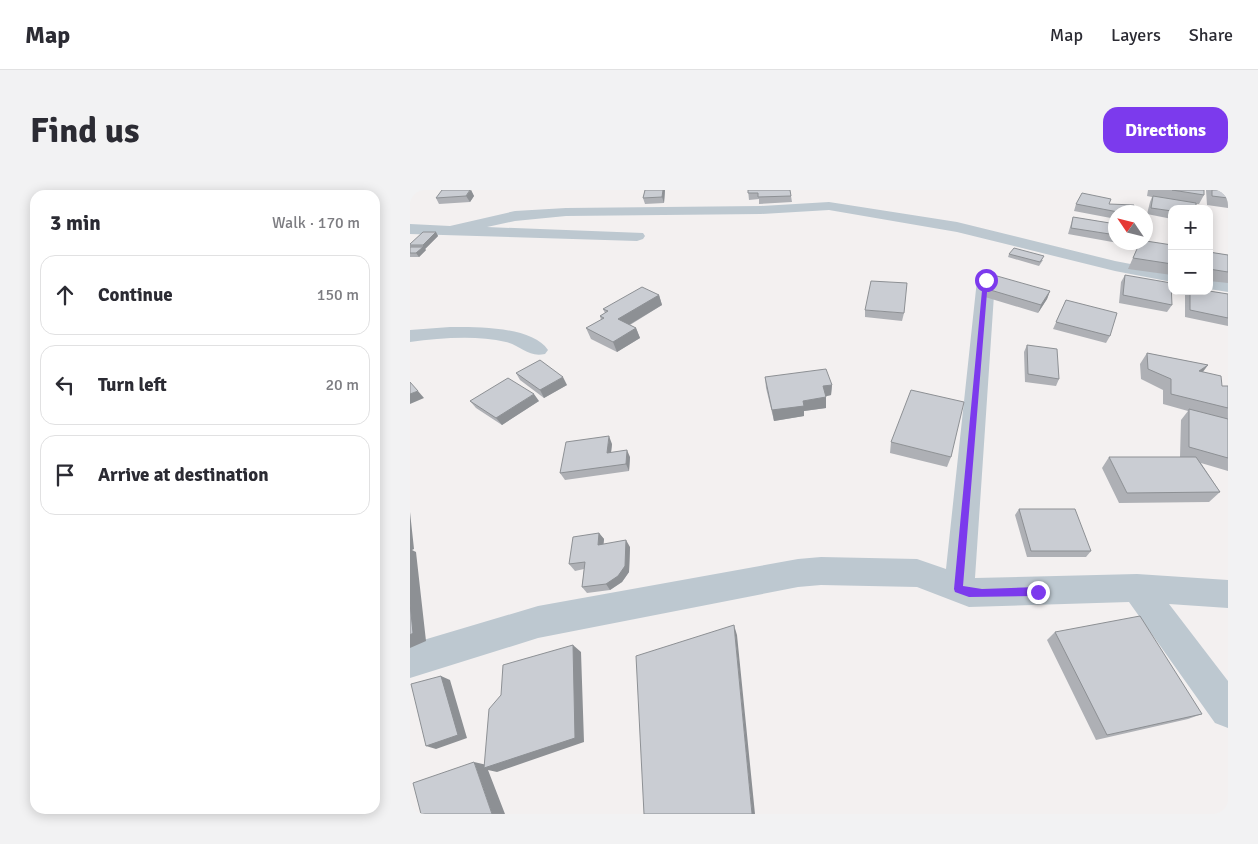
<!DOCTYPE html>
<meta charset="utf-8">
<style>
:root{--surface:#fff;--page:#f2f2f3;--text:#2b2b33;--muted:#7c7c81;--line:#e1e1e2;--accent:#7c3aed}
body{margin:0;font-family:Signika,sans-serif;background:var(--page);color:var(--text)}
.controls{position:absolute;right:15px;top:15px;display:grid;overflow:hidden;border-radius:10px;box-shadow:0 2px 12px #0003}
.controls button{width:45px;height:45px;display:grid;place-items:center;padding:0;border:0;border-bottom:1px solid var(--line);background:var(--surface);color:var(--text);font:25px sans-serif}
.compass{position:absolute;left:698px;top:15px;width:45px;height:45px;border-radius:50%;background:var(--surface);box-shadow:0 2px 12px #0003;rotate:305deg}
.stop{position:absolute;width:15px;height:15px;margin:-11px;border:4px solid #7c3aed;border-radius:50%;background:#fff}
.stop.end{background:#7c3aed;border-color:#fff;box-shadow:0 1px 5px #0008}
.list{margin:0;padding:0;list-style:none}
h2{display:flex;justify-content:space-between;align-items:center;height:65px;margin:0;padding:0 20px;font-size:21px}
h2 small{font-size:16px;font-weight:400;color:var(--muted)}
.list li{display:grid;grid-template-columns:32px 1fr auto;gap:15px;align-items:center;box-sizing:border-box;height:80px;margin:0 10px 10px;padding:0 10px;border:1px solid var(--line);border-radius:15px}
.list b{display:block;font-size:19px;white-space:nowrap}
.list em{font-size:16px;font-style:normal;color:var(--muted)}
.icon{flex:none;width:28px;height:28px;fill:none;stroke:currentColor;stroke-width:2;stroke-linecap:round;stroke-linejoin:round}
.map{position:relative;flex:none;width:818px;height:624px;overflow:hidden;border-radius:15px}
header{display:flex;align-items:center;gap:30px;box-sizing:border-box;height:70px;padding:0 25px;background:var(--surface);border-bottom:1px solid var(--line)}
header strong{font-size:24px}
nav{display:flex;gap:28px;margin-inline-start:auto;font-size:18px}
.intro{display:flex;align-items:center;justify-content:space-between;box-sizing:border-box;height:120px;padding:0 30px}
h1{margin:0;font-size:35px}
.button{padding:12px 22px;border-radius:15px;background:var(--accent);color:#fff;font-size:18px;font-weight:700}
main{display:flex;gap:30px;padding:0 30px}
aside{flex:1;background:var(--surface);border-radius:15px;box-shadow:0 2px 12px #0003}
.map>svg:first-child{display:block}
</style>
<header>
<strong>Map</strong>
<nav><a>Map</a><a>Layers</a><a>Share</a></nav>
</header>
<div class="intro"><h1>Find us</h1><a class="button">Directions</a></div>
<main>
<aside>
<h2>3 min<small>Walk · 170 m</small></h2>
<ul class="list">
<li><svg class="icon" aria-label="ahead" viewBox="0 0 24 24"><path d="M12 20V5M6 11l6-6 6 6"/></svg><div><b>Continue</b></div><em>150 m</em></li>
<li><svg class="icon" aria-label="left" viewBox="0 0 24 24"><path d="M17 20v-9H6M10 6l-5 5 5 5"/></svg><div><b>Turn left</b></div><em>20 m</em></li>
<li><svg class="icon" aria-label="arrive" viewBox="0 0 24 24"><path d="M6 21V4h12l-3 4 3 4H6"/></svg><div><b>Arrive at destination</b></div></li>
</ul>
</aside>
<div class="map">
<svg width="818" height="624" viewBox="0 0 818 624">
<rect width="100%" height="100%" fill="#f3f0f0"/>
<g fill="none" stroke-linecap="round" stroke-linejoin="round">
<!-- minor -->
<path fill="#bdc8d0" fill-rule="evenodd" d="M419,12l128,20 158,39 57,11v10l-57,-11 -158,-39 -128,-22 -68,4 -195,2 -51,5 -28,6 156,6 2,3 -2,3 -6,2 -227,-7v-10l40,2 65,-15 51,-3 195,-2z
M576,85l6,1 3,4 -20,298 162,-4 91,6v28l-59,-4 59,77v47l-13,-5 -86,-121 -160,5 -52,-20 -96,-2 -23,2 -260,51 -128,40v-34l128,-38 260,-47 23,-2 96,2 29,10 31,-289 3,-4z
M799,89l19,3v10l-19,-3z
M40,137c26,0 82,-1 98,23l-3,4c-16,4 -24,-8 -39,-12 -30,-7 -65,-4 -96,0v-12z"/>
</g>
<!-- wall -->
<path fill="#aeb0b5" d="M61,0l3,6 -4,6 -31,2 -3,-6z
M235,0h20l-1,13 -19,1 -2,-6z
M338,0l43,6 1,6 -33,2v-5l-10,1z
M738,0h56v5l-5,9h-3l-24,5v10l-25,-5 3,-12 2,-5 -5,-1z
M796,0h22v18l-21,-3z
M666,14h33l22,8h-15v7l-42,-8z
M663,27l43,7v18h14l-1,3 -61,-11z
M26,42l2,4 -13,13 1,1 -7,7h-9v-13z
M730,52l32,3v30l-44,-6z
M799,62l19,3v28l-19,-2z
M599,64l34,6 -4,6 -31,-9z
M715,85l47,30 -5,7 -48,-9 2,-21z
M577,99l63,2 -3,8 -9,14 -53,-16z
M777,101h22l19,3v32l-43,-9v-23z
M249,105l3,10 -32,20 6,3 4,10 -23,14 -26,-13 -5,-11 15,-8 -1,-4 5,-3 -2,-4z
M656,110l44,36 -4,7 -53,-14z
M455,120l39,3 -2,8 -37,-4z
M617,155l32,34 -3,7 -31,-4 -1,-30z
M737,163l61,12 -5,7 19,14h6v85l-27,-8 19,29 -11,10 -90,1 -17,-35 7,-11h71l1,-37 7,-9 -25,-7v-14l-22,-11 -1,-15z
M106,183l51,12 -23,13 -24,-18z
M355,187l67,8 -1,10 -5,1v12l-22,3v5l-30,5 -8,-33z
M60,211h69l-37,24 -26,-17z
M481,252l60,15 -4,10 -57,-14z
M202,254l-1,9 19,4 -1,14 -64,9 -5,-7z
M609,319l72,42 -5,6h-59l-12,-42z
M189,343l5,6 -1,5 27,3 -1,25 -7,10 -12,8 -23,3 -5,-6 2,-18 -9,2 -6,-7z
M645,442l147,82 -14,5 -92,21 -49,-100z"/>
<!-- shaded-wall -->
<path fill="#8d9094" d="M61,0l3,6 -4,6 -4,-6z
M253,0h2l-1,13 -2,-6z
M26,42l2,4 -13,13 1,1 -7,7 -3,-4 7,-6v-2z
M640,101l-3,8 -9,14 3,-8z
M249,105l3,10 -40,24 -4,-10z
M226,138l4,10 -23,14 -4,-10z
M798,175l-8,10 -1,-4z
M153,187l4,8 -23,13 -4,-8z
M422,195l-1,10 -8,2v-11z
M8,201l6,7 -14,6v-10z
M124,204l5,7 -37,24 -6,-7z
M416,207v11l-22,3v5l-30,5 -2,-11 31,-9z
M199,246l3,8 -2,16 -3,-7z
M217,260l3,7 -1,14 -3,-7z
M0,322l4,37 -2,1 4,2 10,89 -16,7z
M189,343l5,6 -1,12 -5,-6z
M216,350l4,7 -1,25 -7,10 -12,8 -4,-6z
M324,435l3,10 18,179h-3z
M163,455l8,7 3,90 -87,30 -9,-2 17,44h-13l-18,-52 13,3z
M31,486l9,4 17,58 -31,11 -10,-3z"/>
<!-- building -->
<path fill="#cacdd3" stroke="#8d9094" d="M32,0h28l-4,6 -30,2z
M235,0h18l-1,7 -19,1z
M338,0h42l1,6 -33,1v-4h-10z
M762,0h32v5z
M802,0h16v8l-16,-2z
M672,3l29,6 -2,5 25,1 -3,7h-13l-42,-8z
M743,6l43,7v6h-24v2l-21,-3z
M663,27l43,7v11l-45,-7z
M13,42h13l-13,13h-13v-1z
M736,51l26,4v19l-39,-6 7,-16h6z
M0,57h13l-7,6h-6z
M604,58l30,8 -4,6 -31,-8z
M799,62l19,3v17l-19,-3z
M715,85l46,8 1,22 -49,-10z
M587,86l53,15 -9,14 -54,-16z
M461,91l36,2 -3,30 -39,-3z
M232,97l17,8 -41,24 18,9 -23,14 -27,-14 18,-10 -4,-2 8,-5 -5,-2z
M780,101h19l19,3v24l-38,-8z
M656,110l51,13 -7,23 -54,-14z
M617,155l30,4 2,30 -31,-5z
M737,163l61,12 -9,6 22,5 1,10h6v22l-57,-14v-15l-23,-10z
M130,170l23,17 -23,13 -24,-17z
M416,179l6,16 -9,1 3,11 -23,4 1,5 -32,4 -7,-33z
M98,188l26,16 -38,24 -26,-17z
M0,192l8,9 -8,3z
M501,200l53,12 -13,55 -60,-15z
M779,219l39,10v39l-39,-11z
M199,246l-2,17 20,-3 -1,14 -66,9 6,-31z
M699,267h87l24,35 -93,1z
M609,319h56l16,42h-60z
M189,343l-1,12 28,-5 -1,26 -7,10 -12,8 -24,3 3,-25 -16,2 4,-27z
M0,413l3,30 -3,2z
M730,426l62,98 -95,21 -52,-103z
M324,435l18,189h-108l-8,-158z
M163,455l2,93 -91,30 5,-59 12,-14 2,-30z
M31,486l17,59 -32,11 -15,-62z
M64,572l18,52h-71l-8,-31z"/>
<!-- route -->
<path fill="#7c3aed" d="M576,88l2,2 -25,306 19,3 56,-2 5,5 -5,4 -69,1 -14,-5 -1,-3 29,-309z"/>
</svg>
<div class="controls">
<button>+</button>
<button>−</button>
</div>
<svg class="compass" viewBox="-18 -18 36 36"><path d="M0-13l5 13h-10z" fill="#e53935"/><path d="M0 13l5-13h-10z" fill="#7c7c81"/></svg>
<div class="stop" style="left:576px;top:90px"></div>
<div class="stop end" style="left:628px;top:402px"></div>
</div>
</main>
